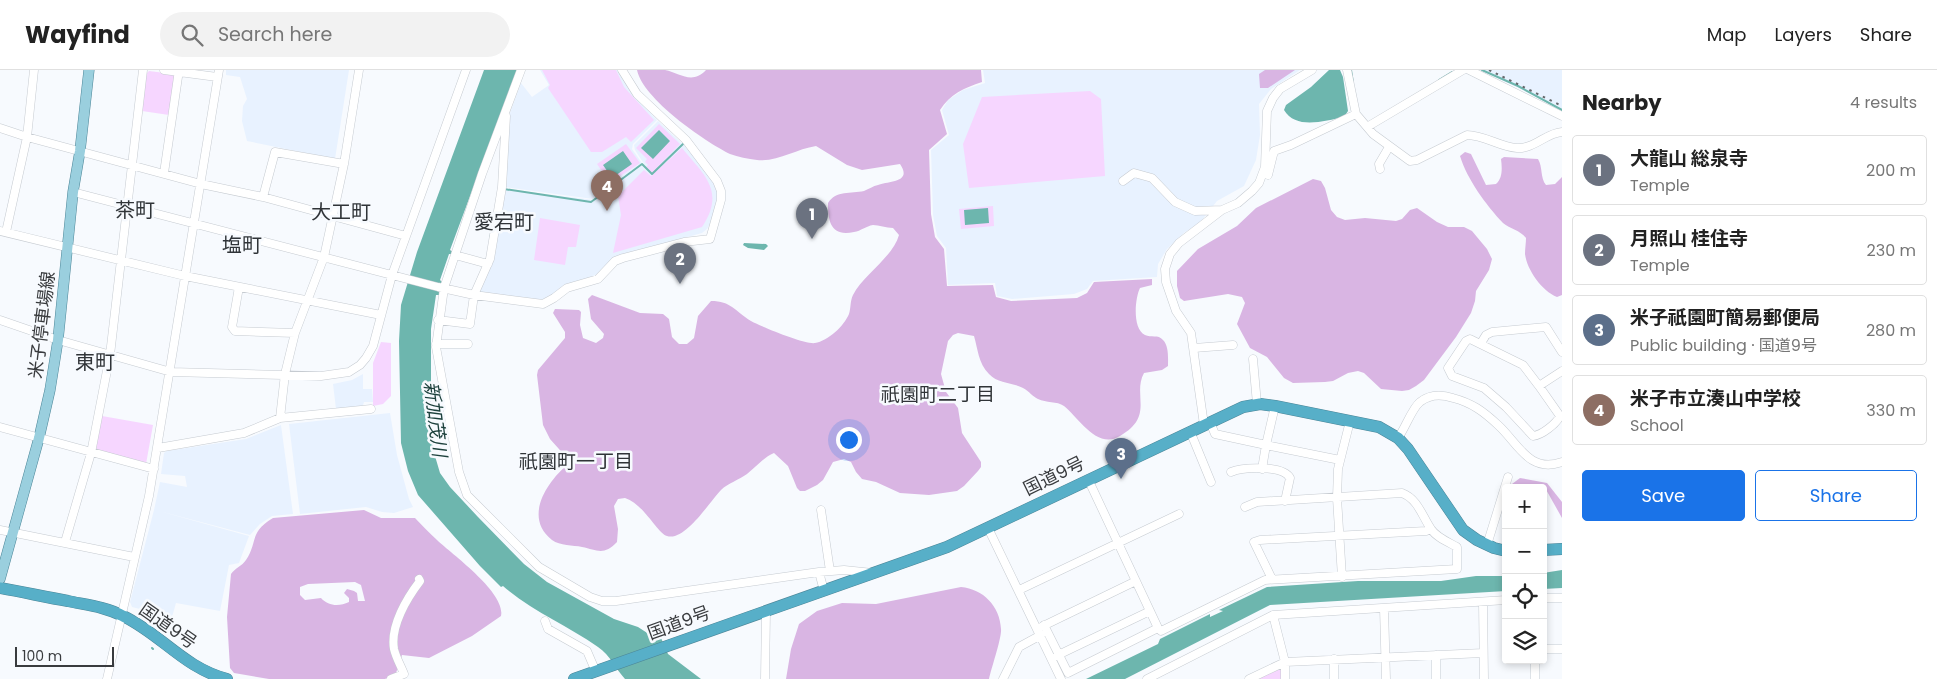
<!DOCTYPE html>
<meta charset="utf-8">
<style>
:root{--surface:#fff;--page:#f2f2f2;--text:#222;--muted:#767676;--line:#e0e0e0;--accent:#1a73e8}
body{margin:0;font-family:Poppins,"Noto Sans JP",sans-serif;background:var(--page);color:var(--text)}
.controls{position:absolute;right:15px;bottom:15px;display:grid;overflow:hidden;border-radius:5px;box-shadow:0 2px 8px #0003}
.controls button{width:45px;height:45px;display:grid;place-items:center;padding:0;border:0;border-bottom:1px solid var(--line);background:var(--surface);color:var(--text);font:25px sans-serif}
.scale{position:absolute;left:15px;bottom:12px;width:99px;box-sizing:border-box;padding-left:5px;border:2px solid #393b3e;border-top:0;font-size:14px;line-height:18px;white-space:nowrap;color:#393b3e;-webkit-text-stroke:4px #f7fafe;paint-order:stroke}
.you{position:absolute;left:848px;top:369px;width:18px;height:18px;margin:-12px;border:4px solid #fff;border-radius:50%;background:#1a73e8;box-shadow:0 0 0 8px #1a73e833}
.badge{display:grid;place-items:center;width:32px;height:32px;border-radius:50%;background:var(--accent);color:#fff;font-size:16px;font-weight:700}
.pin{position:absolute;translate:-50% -41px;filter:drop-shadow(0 1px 2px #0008)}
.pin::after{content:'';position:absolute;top:26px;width:18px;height:15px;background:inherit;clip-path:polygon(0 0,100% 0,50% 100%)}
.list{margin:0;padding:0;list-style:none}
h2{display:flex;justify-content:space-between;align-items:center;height:65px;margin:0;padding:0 20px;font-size:21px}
h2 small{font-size:16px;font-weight:400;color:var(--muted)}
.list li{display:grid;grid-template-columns:32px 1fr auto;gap:15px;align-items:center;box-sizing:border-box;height:70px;margin:0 10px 10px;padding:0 10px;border:1px solid var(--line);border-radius:5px}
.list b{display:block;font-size:19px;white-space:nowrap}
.list p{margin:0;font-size:16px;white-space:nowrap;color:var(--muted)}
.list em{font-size:16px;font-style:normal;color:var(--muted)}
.actions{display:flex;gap:10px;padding:15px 20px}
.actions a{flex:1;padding:11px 0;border:1px solid var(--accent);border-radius:5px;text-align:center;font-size:18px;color:var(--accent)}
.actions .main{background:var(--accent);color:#fff}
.icon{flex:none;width:28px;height:28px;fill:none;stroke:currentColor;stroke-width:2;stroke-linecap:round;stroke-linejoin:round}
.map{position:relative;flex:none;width:1562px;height:609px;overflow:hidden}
header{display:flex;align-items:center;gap:30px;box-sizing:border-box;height:70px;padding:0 25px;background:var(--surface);border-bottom:1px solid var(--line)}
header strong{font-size:24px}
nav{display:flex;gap:28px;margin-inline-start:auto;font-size:18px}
.search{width:350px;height:45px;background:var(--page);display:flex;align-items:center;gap:12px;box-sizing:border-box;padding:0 18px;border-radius:28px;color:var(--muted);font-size:19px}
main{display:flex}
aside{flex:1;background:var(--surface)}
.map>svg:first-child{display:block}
</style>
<header>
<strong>Wayfind</strong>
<div class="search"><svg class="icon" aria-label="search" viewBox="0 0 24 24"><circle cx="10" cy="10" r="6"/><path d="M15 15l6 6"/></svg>Search here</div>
<nav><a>Map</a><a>Layers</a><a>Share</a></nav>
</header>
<main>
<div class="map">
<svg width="1562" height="609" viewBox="0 0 1562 609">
<rect width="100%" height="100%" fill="#f7fafe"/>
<!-- built -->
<path fill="#e8f2ff" d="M226,0h123l-14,89 -88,-18 -5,-20 1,-15 4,-7 -7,-22 -14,-2z
M540,0h78l16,26 23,24 -24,24 -1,5 10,14 -49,36 -88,-12 5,-74 11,-30 11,14 17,-12z
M983,0h317l-29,19 -12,15 1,31 -4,25 -12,26 -27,15 -19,24 -13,7 -18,17 -9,15 -1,13 -64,4 -6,8 -13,5 -62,5 -15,-3 -2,-13 -47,2 -2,-37 -9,-12 -4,-21 -2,-65 18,-15 -7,-25 6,-10 15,-10 22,-7z
M1480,0h82v40l-4,-4z
M658,51l30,28 24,32 5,9v10l-6,22 -4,7 -5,4 -84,23 -19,17 -10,5 -24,7 -12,9 -12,6 -34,-2 -28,-5 26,-104 89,11 50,-36 -9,-14 -1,-5z
M363,304v15h9l1,13h-9l-2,6 -26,1 -3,-25 19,-4z
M390,343l7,42 12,44 4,8 -19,6 -12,-1 -16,-5 -66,7 -11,-90z
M281,355l12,89 -21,2 -12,8 -10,11 -91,-24 90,25 -10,27 -10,2 -9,46 -44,-8 -4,14 -40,-10 -2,-5 24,-92 6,-28 27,5 -2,-11 -24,-2 3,-21 3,-2 79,-12z"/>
<!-- green -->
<path fill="#f6d6ff" d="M542,0h74l8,17 30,33 -23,22 -5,-5 -24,15h-11l-43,-64 2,-3z
M149,1l24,3 2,3 -6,38 -27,-4 4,-37z
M1090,21l11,8 4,77 -136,12 -6,-44 19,-47z
M659,54l21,20 -28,29 -6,-6 2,-2 -3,-3 2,-3 -11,-11z
M626,74l14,19 -30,20 -13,-19z
M682,78c22,27 44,43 20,79l-89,26 8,-38 -3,-19 26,-26 7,6z
M993,136l1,20 -33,3 -2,-20z
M540,148l40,7 -4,22h-8l-3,18 -31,-5z
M381,272l10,1v53l-8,8 -10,2v-43z
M102,346l51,9 -7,39 -49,-14 -1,-3z
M1279,598l4,2v9h-27z"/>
<!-- forest -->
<path fill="#d9b5e3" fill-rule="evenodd" d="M637,0c9,0 20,0 28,0 15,3 27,15 41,0h275l1,12c-18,6 -32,12 -42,28l7,24 -18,16 2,64 4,23 9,12 3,37 46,-1 3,12 15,4 66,-3 10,-5 7,-11 58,-3v6l-12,3c-5,10 -8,41 5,47 6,3 13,-1 18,5 6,6 5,18 5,26l-6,4 -18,3c-12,22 11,43 -24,63 -23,14 -41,-18 -56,-30 -7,-5 -18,-3 -26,-7 -5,-2 -9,-8 -15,-11 -11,-6 -25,-4 -34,-14 -11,-11 -11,-25 -15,-38l-16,-3 -5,2 -5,6 -7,33 5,18 12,16 4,25 19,29v5l-3,4 -14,15 -7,5 -28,4 -29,-2 -24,-11 -14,-3 -6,-7 -5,-10 -7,-3 -11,3 -10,18 -6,5 -12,6h-5l-3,-3 -9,-22 -14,-13c-10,4 -18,14 -27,21 -8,6 -19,9 -26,16 -11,11 -36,52 -54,46 -10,-3 -23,-32 -42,-38l-7,1 -4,7 4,23 -1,13c-13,14 -20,8 -35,5 -9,-2 -22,-1 -30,-7 -29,-23 -5,-58 16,-76l-1,-6 -17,-19 -7,-14 -6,-50 1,-5 27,-32v-6l-12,-19 2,-4 24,1 2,2 -1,13 3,13 13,5 7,-5 1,-4 -13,-15 -3,-20 4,-4 48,18 23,1 6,5 3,18 7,7h8l7,-6 4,-22 13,-15c20,0 24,10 40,20 9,5 55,24 64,22 13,-2 29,-17 34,-29 2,-6 1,-13 4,-19 11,-21 40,-38 46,-60l-6,-7c-7,0 -14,-3 -20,-3 -7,1 -12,6 -19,7 -23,5 -26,-10 -26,-29 8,-13 23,-9 36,-12 5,-2 9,-5 14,-6 10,-4 35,-2 22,-21l-38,6 -15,-5 -31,-19c-20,3 -38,16 -59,14 -9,-1 -19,-3 -27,-6 -26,-13 -87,-55 -93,-84z
M1265,0h30l-27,18h-8l-1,-14z
M1465,82l6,2 15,31 10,-1c7,-6 6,-17 5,-25l3,-2 34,2c5,8 2,19 8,26l9,-1 7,-7v118l-5,2c-15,-6 -30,-27 -32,-43 0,-6 1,-11 1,-16 -6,-8 -16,-9 -23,-15 -17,-18 -36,-44 -43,-67z
M1313,109l8,2 4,7 6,22 6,7 8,3 20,-2 31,3 6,-2 8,-9 7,-2 20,14 11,5h16l8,4 15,18 5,10 -3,11 -13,21 -1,10 -4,12 -15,24 -32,43 -8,6 -7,4 -7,1 -21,-2 -17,-16 -6,-2 -10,2 -15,8 -8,1 -32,1 -9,-5 -17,-21 -17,-9 -13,-24 8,-21 -3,-6 -14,-3 -44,7 -4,-3 -3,-12v-15l21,-22 39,-23 19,-18z
M1520,408l27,5 15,19v16l-18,-32 -32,2v-4z
M364,440l17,8h34c7,7 14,15 22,22 16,15 69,53 64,76l-29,20 -43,22 -27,-3 -6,18 -11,6h-116l-35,-6 -4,-5 -3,-51 4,-43c4,-6 11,-8 15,-14 12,-18 3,-28 27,-42zM355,512l6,3 4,16h-7l-1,-8 -3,-2 -7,-2 -3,4 5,5v4c-10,5 -21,4 -28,-4l-16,2 -5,-5v-8l8,-3z
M961,517c22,2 39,19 40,42 1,8 -10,40 -12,50h-203l5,-30 8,-25 18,-13 25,-8 34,1z"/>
<!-- water -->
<path fill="#6db6ae" d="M484,0h33l-67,180 3,2 -1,2h-3l-9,26 2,2 -3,13h-3l-5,34v99l4,28 5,17 10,14 28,30 46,47 23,18 67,37 24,8 20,13 3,-2 7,16 33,25h-76c-10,-11 -14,-23 -27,-32 -31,-22 -65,-35 -95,-61l-2,1 -21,-21 -62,-71 -10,-24 -7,-28 -2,-102 2,-36 16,-53z
M1329,0h11l3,7 5,34 -4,6c-20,4 -48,13 -60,-7l2,-5 25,-18z
M659,60l11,11 -17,18 -12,-11z
M623,81l9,13 -20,14 -9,-13z
M988,138l1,15 -24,2 -1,-15z
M744,173l22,1 2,2 -4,4 -16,-2 -5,-3z
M1562,500v18l-19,1v-16z
M1476,506h30v15l-236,14 -145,74h-39l72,-35 2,-5 50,-25v3l13,-6 -4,-1 48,-23 91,-6h83z"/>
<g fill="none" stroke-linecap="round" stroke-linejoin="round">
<!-- stream -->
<path stroke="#6db6ae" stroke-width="2" d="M1351,0l2,13
M1482,0l36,16 44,24
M1439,10l13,-8
M504,119l87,13 51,-38 10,10 31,-30
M490,170l3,-17
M152,578l1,1"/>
<defs>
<path id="minor" d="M164,0l53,7
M521,0l-39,104 -38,114 -8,59 23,125 8,23 72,72 51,30 12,4h14l203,-29
M1347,0l9,44 17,20 37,27 7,-1 50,-25c17,0 33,12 50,13 17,1 29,-15 45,-16
M1469,0l93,46
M1367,57l96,-57
M0,58l27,9 174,47 62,13 143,39
M1380,99l-1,-5 10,-17
M164,103l15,-103
M1268,105l6,-24 17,-6 65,-31
M1123,111l11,-8 18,5 23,24 20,9 27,-1 16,-7 14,-12 7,-8 6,-16 2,-56 6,-13 7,-9 32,-19
M73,122l365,95 36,8 69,9 11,-6 13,-10 31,-9 17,-18 8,-3 61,-16 26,-3 11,-39v-9l-4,-10 -31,-41 -49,-46 -15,-24
M263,127l12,-45 69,12
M0,161l185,45 196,39
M6,162l21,-95 7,-67
M455,185l33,9
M239,217l-7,40 3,4 60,2
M0,250l58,20 113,32 150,4 28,-4 11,-7 6,-7 7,-12 19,-71 74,-205
M438,250l32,4 4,-29 16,-36 12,-72 4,-71
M1481,273l5,-8 6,-3 54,-5 16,25
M436,274h32
M1194,278l39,-3
M1253,289l4,45
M1539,316l21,30c-4,8 -18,19 -27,20l-27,-29 -22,-19 -32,-12 -4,-8 18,-27 4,-2 53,26 16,21 23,-15
M1275,336l-9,39 74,15
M280,348l5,-44 10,-41 29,-76 20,-93 15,-94
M1210,352l5,12 51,11 -4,24
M1204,355l-13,-92 -15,-22 -10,-29 -1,-13 5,-15 9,-11 43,-33
M0,357l154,42
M1190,361l21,51
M1398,368c7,-9 14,-30 22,-36 10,-8 21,-8 33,-4 19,5 30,13 45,27 20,18 31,49 64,37
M158,378l86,-15 36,-15 91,-9
M1231,402c12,-5 52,-7 59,6l-5,23
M1088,409l70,149
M821,440l9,61
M988,458l73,151
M0,460l134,27
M65,472l26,-89 19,-98 33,-285
M1487,475l21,-68
M1342,507l-5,-79 1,-29 12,-48
M1272,509l-18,-37 6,-2 166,-9 5,-2
M1019,520l160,-76
M824,521l-5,-19 25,-2 29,3
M1543,528h19
M1483,532l1,77
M1384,538l2,71
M1273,545l12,47v17
M545,551l3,8 39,22 9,21
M1044,555l24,48 90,-45 3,3 104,-51 192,-11v-22c-9,-5 -21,-10 -26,-18 -9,-13 -13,-30 -29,-36l-145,9 -12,5
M1041,557l95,-46
M1543,579h19
M1436,585v24
M1056,586l94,-45
M1334,589v20
M1535,590v19
M107,609l42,-183 70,-426
M391,609l13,-5c-3,-8 -8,-16 -10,-25 -4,-23 13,-51 26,-68l-1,-2
M765,609l1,-68
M1003,609l16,-32 22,-12
M1147,609l126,-64 233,-15
M1249,609l36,-17 198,-9"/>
<path id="major" d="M0,509l39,-141 11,-48 8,-50 15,-148 7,-41 9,-81"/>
<path id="highway" d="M1543,480l19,-1
M0,518c23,4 45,9 68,13 19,4 38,6 55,15 38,18 61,52 104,63
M574,609l373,-132 296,-140 17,-3 15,2 104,21 19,11 10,11 55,81 14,10 17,8 12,3"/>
</defs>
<!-- minor casing -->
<use href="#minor" stroke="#c6cbd1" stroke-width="9"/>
<!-- major casing -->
<use href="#major" stroke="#4c8698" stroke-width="11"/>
<!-- highway casing -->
<use href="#highway" stroke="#4c8698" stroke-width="12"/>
<!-- minor -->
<use href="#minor" stroke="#fff" stroke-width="8"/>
<!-- major -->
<use href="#major" stroke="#9acfde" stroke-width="10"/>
<!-- highway -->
<use href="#highway" stroke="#57afc8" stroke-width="11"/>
<!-- rail -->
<path stroke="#67696c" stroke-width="2" stroke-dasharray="2.5 5" stroke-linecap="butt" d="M1489,0l73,36"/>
</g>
<g text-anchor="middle" stroke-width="5" stroke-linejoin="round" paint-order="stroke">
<!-- street labels -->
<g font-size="18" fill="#393b3e" stroke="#f7fafe">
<text transform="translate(42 255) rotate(-83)" y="6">米子停車場線</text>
<text transform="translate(1054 406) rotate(-26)" y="6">国道9号</text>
<text transform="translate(679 553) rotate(-20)" y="6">国道9号</text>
<text transform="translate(168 556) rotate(35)" y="6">国道9号</text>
</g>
<!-- neighbourhood labels -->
<g font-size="19" fill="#303438" stroke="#f7fafe">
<text x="938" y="331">祇園町二丁目</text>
<text x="576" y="398">祇園町一丁目</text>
</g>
<!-- water labels -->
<g font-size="19" font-style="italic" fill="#1d413d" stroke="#f7fafe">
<text transform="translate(436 349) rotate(83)" y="7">新加茂川</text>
</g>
<!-- quarter labels -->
<g font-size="20" fill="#303438" stroke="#f7fafe">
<text x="135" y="147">茶町</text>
<text x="341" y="149">大工町</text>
<text x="504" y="159">愛宕町</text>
<text x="242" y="182">塩町</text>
<text x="95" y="299">東町</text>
</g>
</g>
</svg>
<div class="controls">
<button>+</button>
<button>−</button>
<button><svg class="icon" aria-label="locate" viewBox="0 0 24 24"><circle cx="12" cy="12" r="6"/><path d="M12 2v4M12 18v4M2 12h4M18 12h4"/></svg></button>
<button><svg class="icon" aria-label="layers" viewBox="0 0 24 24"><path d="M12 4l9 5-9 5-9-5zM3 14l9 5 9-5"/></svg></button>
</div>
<div class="scale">100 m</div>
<div class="you"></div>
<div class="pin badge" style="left:812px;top:169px;background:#6b7280">1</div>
<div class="pin badge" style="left:680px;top:214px;background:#6b7280">2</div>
<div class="pin badge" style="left:1121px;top:409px;background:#5c6f8a">3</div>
<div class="pin badge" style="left:607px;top:141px;background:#8d6e63">4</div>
</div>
<aside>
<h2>Nearby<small>4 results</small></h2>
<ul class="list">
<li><span class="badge" style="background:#6b7280">1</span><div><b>大龍山 総泉寺</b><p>Temple</p></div><em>200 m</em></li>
<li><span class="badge" style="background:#6b7280">2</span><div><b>月照山 桂住寺</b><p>Temple</p></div><em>230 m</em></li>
<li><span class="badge" style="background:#5c6f8a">3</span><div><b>米子祇園町簡易郵便局</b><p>Public building · 国道9号</p></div><em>280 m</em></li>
<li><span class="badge" style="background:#8d6e63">4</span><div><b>米子市立湊山中学校</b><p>School</p></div><em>330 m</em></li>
</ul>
<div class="actions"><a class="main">Save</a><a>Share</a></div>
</aside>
</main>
